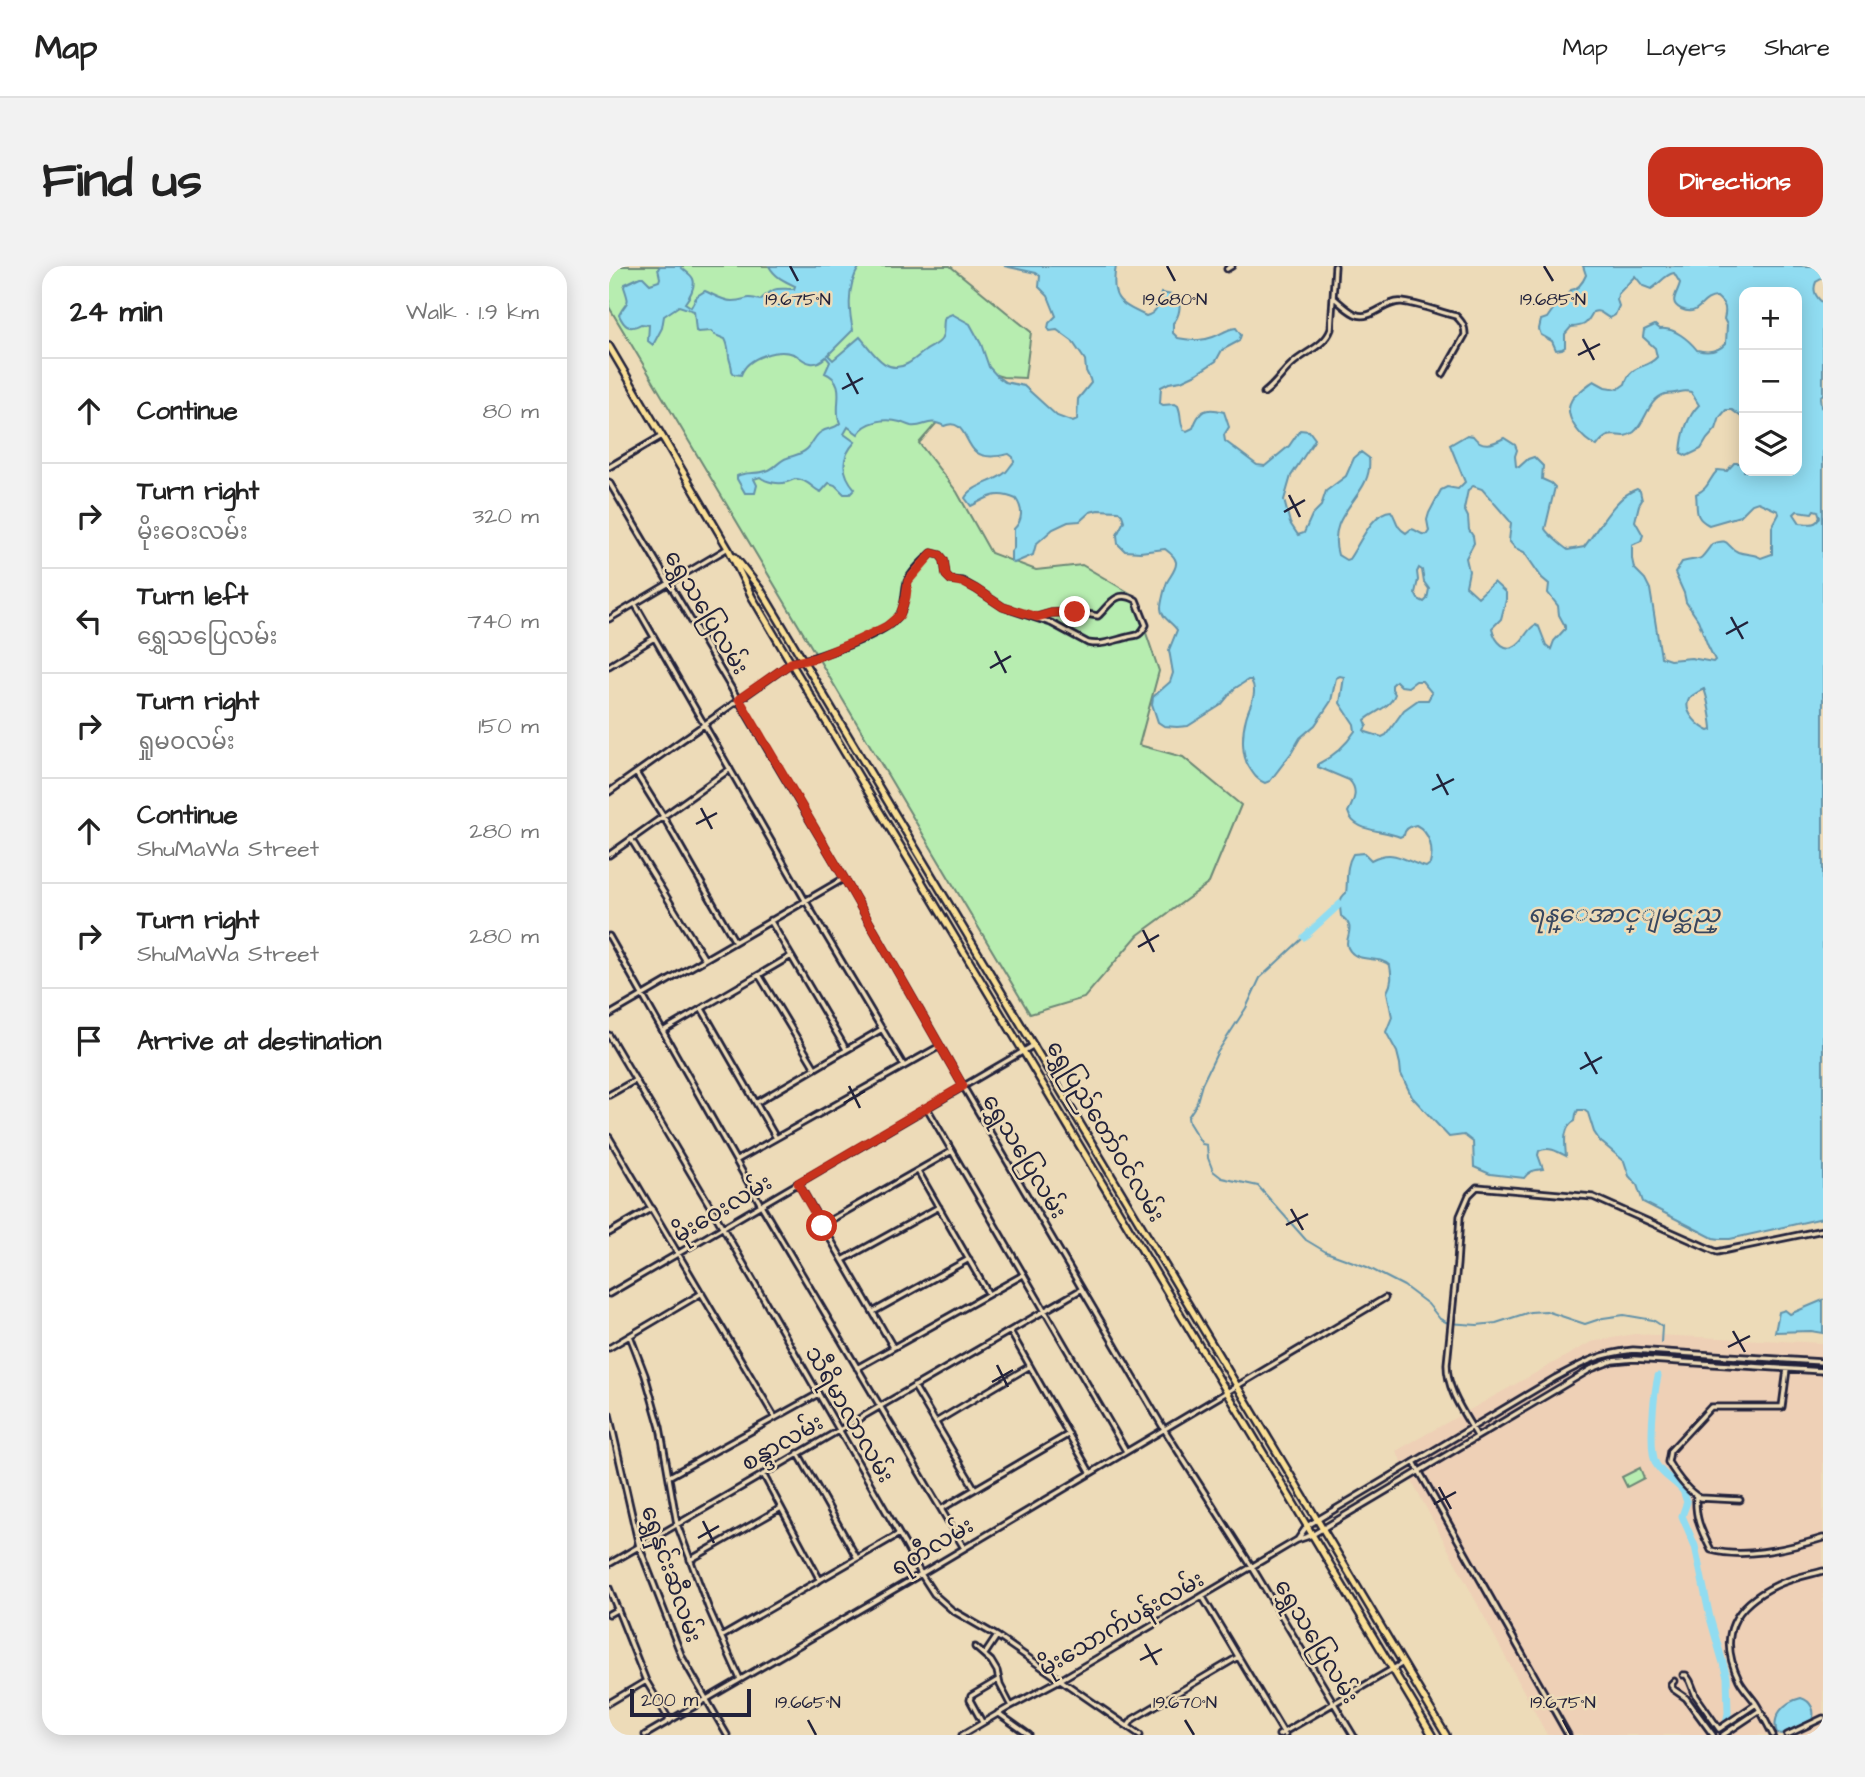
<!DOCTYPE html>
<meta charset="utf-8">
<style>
:root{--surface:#fff;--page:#f2f2f2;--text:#222;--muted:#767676;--line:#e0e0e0;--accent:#c8321e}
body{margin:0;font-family:"Architects Daughter","Noto Sans Myanmar",sans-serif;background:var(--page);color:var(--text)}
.controls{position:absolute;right:21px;top:21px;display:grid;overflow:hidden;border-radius:14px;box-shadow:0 4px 18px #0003}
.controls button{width:63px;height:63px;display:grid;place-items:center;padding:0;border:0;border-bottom:2px solid var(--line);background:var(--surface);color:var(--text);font:35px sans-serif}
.scale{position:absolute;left:21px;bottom:18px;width:121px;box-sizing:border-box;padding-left:7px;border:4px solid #22223b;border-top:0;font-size:19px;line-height:24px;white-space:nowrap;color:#22223b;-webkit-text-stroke:5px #eddbb8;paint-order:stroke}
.stop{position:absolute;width:21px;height:21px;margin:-16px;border:5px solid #c8321e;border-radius:50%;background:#fff}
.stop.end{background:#c8321e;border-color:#fff;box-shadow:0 2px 7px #0008}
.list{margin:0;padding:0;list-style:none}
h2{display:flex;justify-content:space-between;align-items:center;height:91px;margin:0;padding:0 28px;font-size:30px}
h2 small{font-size:23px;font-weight:400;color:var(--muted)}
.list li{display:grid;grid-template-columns:46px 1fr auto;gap:21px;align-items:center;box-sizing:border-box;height:105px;padding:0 28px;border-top:2px solid var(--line)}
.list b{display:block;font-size:26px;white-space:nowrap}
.list p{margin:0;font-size:23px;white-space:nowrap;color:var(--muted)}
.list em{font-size:23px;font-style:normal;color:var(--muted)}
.icon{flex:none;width:38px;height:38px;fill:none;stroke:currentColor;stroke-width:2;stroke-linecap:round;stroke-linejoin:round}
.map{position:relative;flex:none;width:1214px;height:1469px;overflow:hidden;border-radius:21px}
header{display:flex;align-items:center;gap:42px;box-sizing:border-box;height:98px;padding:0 35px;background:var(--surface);border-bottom:2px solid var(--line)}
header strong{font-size:33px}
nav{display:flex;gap:38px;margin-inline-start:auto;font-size:24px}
.intro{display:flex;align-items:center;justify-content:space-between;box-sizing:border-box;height:168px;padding:0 42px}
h1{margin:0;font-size:49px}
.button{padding:18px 32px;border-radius:21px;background:var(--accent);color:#fff;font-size:24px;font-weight:700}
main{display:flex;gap:42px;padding:0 42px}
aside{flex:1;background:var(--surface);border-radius:21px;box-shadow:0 4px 18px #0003}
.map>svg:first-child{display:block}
</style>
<header>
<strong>Map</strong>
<nav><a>Map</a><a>Layers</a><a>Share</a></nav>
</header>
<div class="intro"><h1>Find us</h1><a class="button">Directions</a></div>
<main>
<aside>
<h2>24 min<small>Walk · 1.9 km</small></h2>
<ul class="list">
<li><svg class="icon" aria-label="ahead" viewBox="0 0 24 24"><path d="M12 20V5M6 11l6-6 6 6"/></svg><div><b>Continue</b></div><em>80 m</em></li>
<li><svg class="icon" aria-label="right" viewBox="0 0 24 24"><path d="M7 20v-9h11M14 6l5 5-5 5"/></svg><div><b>Turn right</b><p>မိုးဝေးလမ်း</p></div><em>320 m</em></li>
<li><svg class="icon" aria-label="left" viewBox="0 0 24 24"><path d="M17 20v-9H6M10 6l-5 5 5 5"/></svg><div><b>Turn left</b><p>ရွှေသပြေလမ်း</p></div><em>740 m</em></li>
<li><svg class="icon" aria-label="right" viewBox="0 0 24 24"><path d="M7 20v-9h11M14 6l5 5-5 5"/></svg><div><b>Turn right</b><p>ရှုမဝလမ်း</p></div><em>150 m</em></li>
<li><svg class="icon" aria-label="ahead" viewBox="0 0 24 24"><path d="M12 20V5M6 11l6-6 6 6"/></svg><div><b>Continue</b><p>ShuMaWa Street</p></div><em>280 m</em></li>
<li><svg class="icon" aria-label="right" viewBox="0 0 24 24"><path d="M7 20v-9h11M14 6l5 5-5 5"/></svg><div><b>Turn right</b><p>ShuMaWa Street</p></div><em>280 m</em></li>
<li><svg class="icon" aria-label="arrive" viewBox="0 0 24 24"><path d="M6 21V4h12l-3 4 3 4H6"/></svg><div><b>Arrive at destination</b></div></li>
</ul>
</aside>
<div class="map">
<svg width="1214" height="1469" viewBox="0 0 1214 1469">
<rect width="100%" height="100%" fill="#eddbb8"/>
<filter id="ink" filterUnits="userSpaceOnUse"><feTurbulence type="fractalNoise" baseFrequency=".0143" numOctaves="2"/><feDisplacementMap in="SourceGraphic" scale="14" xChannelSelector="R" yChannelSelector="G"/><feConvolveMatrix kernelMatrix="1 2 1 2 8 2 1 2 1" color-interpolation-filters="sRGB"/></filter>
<g filter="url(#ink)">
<!-- built -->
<path fill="#eed0b6" d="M1025,1068l189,9v392h-276l-151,-284 195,-109z"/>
<!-- green -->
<path fill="#b7edb0" stroke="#6c8876" stroke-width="2" d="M0,0h341l81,66 -6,46 -22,-1 -21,-6 -63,72 38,49 34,61 45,17 46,-5 51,30 26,76 -20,74 44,12 58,48 -32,78 -71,52 -54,63 -54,16 -421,-707z
M1031,1202l4,10 -17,9 -5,-10z"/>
<!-- water -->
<path fill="#90dcf1" stroke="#6492a8" stroke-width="2" fill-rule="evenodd" d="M51,0h20c3,4 12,9 13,13 3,7 -4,19 -8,24l6,4 6,-11 8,-5c9,4 18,10 27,10 15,0 12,-6 28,-1 17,-14 14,-11 34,-11l1,-3c-11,-5 -20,-9 -26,-20h91c-13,19 -12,42 -7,64l-25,25 5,5 27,-23c12,13 25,39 47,27 6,-3 12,-9 18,-13 5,-4 15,-7 17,-13 3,-7 0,-14 3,-21l7,-3 18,10 11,20 8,23 9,10 7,5 19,4 33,30 16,6 4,-2 1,-21 13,-16 -1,-4 -4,-8 -1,-11 -13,-19 -15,-11 -7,1 -2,-3 1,-5 7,-7 -8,-20 -9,-9 1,-11 -4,-3 -32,-7h112c-6,32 2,37 30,50 12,-3 12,-13 15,-23l17,3c3,9 2,20 -5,27v10l5,5c13,2 22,4 35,-1 8,-3 14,-8 23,-9l5,7 -2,6 -17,9 -6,11 -20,13 -15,7 -12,2 -8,4 -1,16 3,2 12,-1 3,2c4,9 1,16 6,24l3,1 6,-3c6,-17 12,-22 31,-16l5,15 -5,8 1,6 32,24 8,1 24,-20 11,-16 9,1 6,8 -3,5 -21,32 -7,24 6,23 8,12 6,-2 8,-18 9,-9 5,-15 20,-15 8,-18 7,-6 8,6c5,39 -44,52 -31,97l8,5 3,-1c10,-14 24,-48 42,-48 6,8 4,16 15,22l5,-4c6,0 10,8 16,5l2,-3 -2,-11 2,-7 12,-23 6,-3 11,2 7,-7 -15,-37 17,-10 6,1c9,12 20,8 31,2l11,7 2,5 -2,6 1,10 3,1 9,-8 6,-2 9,9 -1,13 9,4 4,4 -10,42c3,5 17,17 23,21l16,-3c14,-17 31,-51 53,-58l3,2 2,9 -3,5 -4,16 8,14 -2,6 -9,4v14l2,9 11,11 5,10 11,68 9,3 21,-2 22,4 2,-2 -7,-14 -10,-26 -12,-18 -2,-9 -9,-20 7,-11c22,-5 16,1 30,-18 19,-7 13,2 26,8 8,3 15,1 23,6l11,-4v-27l7,-13 -1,-3 -20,-9 -6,2 -12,12 -31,9c-16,-8 -11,-16 -13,-31 14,-6 12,-15 22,-24l9,1 7,-8h6l4,-3v11h53v-179h-53v127l-12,-9h-6l-6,7 -4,12 -9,10 -6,10 -14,7 -6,-3c1,-18 5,-35 18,-48l-8,-13c-7,-2 -9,0 -16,1 -3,1 -7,0 -10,1 -18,6 -18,27 -31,38 -14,11 -23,-7 -37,14 -14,-5 -36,-30 -25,-47 1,-2 18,-16 22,-18l11,6 13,2 7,-5c6,-21 21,-14 32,-27l-2,-9 -12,-11 1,-7 11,-5 5,4c14,-2 29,11 37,21 11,3 21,2 29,-7l1,-18 -3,-6c3,-11 1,-15 -7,-22 -17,0 -17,21 -36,12 -13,-7 -4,-14 -1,-26l-6,-10c-9,1 -15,12 -23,16l-8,-3 -8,-10 -17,18 -1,6 2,6 -4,9 -5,3c-7,-2 -9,-9 -17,-6 -7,13 -8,14 -22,15l-6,7v13l-3,2 -6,1 -4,-9 -11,-6 -2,-6 2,-9 6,-2 7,-10 14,-13 3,-5c8,-1 12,-8 15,-15l-3,-9h240v12l-7,4c-4,9 0,15 7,21v91l-3,3 1,10 2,-1v812l-93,21h-10l-7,-1 -70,-36 -6,-17 -8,-9 -5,-15 -24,-20 -6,-9 -6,-19 -4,-3h-6l-2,4 -1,7c-13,6 -10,23 -9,35 -9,-5 -18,-10 -27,-5l-1,4 5,14c-9,1 -14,2 -19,9l-34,-4 -16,-7 -1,-25 -9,-7 -15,2 -37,-40 -11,-23 -1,-10 -3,-12 -11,-20 6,-15 -5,-25c5,-9 5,-16 3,-26 -10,-11 -31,-3 -40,-15 -10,-12 10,-22 -9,-35 -1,-9 -3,-17 5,-23 2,-14 -1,-26 7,-39l11,-1 7,7c24,-12 32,1 55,7l4,-3c4,-14 0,-32 -14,-39 -6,1 -11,3 -12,10l-4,2c-17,-8 -46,-4 -52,-25 6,-11 11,-22 1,-32l-31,-13v-3c14,-7 28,-19 37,-33l-1,-7 -14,-21 4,-26 -4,-1 -4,2 -5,23 -16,24 -15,13 -8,14 -22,29 -5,2c-8,-3 -11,-8 -16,-16 -8,-12 -7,-35 -3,-49 3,-13 13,-24 5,-38h-3l-14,9 -13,16 -33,21 -11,1 -13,-1 -6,-4 -6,-18 1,-7 17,-15 3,-9 -4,-23 8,-20c-5,-8 -16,-12 -16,-22 0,-5 4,-21 6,-26 3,-6 10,-13 9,-20 -1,-6 -7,-10 -11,-13l-25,3 -15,-1 -7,-7 -1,-9 7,-14 -2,-6 -4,-4 -20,-1 -8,2 -10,9 -12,1 -15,7 -17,15 -3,11 -19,8 -3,-2v-9l3,-4v-19c9,-9 9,-20 2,-30 -21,-9 -28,-1 -45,7l-6,-8c8,-14 29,-15 41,-26 3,-3 5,-7 8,-10l-1,-5 -4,-3c-10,2 -24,5 -33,-2 -11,-8 -12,-35 -32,-26 -16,-9 -19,2 -33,0 -4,-1 -8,-3 -11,-4 -14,-4 -34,-1 -42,12l-10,-7 -4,7 11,8c-14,15 -14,31 0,47l-5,5h-6l-9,-9 -6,-2 -8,9c-8,-3 -13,-12 -24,-13 -5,0 -5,2 -10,3 -8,3 -21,0 -27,-5l-6,2 3,6 -2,8h-10l-8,-14v-3c10,-5 20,-1 32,-6 7,-3 11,-10 18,-12 7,-3 14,-3 20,-9 6,-5 7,-13 14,-17 7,-5 13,-2 19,-9 -8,-16 9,-40 -15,-50l5,-11 -4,-5c-5,4 -9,7 -15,6 -7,-1 -10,-5 -15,-8 -17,-8 -49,2 -55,20l-7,-1 -2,-3c0,-6 -2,-8 -3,-14 -1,-7 0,-11 -4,-18l-10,-4 -4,-4 -13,1 -2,-1 -2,-20 -15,-5 -15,10 -2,12 -9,17 -5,-4 1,-16 -8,-1c-12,7 -17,2 -22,-9 8,-16 12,-8 5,-28l1,-3 15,-7h3l7,7 9,-3 1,-3 -2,-9zM864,220l9,3 27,31 2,3 -2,18 6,7 9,4 18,26 7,6 -1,9 10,13 1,9 6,11v3l-11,12 -3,8 -5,-4 -7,-18 -4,-2c-8,5 -9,11 -15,17 -14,14 -25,-1 -28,-14l9,-9 5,-19v-7l-12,-11 -16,15 -12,-11 3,-15 -3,-13 8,-15 -1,-7 -4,-6 -1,-13 -4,-8 4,-19zM1205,244l4,1 2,6c-4,9 -11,7 -20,6l-6,-9 3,-3 15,2zM810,302l3,2 2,12 5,7 -2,10 -3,3 -6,-3 -3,-6 3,-13 -1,-8zM787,415l5,5 7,1 8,-6h6l10,12 -4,7h-10l-14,10 -18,25 -4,2 -16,-5 -2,-2 3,-5 -2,-5c10,-9 25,-12 30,-26l-3,-5v-4zM1095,423c3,6 8,34 8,41l-3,1c-9,-4 -27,-19 -20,-32 3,-4 11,-8 15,-10z
M1214,1034v33l-12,-2 -36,1 4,-20 6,-2 5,4z
M1192,1432c10,3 15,13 11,22l-30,14 -5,-1c-6,-17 7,-31 24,-35z"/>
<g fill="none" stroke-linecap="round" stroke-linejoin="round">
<!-- stream -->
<path stroke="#6492a8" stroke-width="2" d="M695,671l-44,41 -14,30 -29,45 -15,31 -6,21 -8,12 1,6 13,21 5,1 1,13 5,13 9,7 36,8 48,54 20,12 41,15 37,19 24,18 12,15 8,4 29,2 19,-2 34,-11 16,-1 39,13 18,-6 21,-3 29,5 9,6 -1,17"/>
<!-- river -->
<path stroke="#90dcf1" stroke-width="7" d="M695,671l36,-33
M1049,1110c-4,17 -10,73 -2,88 6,11 19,17 27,27 2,3 2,7 4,11l-5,14 13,30 15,72 17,59 1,36 -4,22"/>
<defs>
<path id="minor" d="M618,3l5,-3
M724,31c7,6 14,13 22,17 16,8 30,-14 47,-12 18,2 37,10 54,14 6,6 9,10 9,19l-22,39
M655,127c12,-9 18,-20 28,-29 13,-12 33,-18 39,-35l4,-63
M0,201l53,-31
M0,216l235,396 119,208 201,343 88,138 101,168
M26,338l170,296 99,166
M0,353l119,-71
M0,400l45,-28
M27,507l27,43 71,124
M0,526l182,-129c24,-5 97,-28 109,-49 6,-10 4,-22 7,-32 4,-10 17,-22 25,-29l8,2 4,5 2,15 5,5 11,1 14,8 27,18 48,16 37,20c13,3 27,-3 40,-6 2,-1 9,-1 11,-3 2,-1 6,-7 7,-9l-10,-25c-21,-11 -26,5 -38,16l-23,-4 -24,1 -14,4
M22,573l73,119
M0,589l121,-86
M161,654l76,129
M0,670l152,269 203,343
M150,709l56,93
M93,743l74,129
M0,749l234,-136
M54,765l128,-75
M0,769l114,193 183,318 15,28 13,20 18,16 45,26 143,99
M0,829l25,-14
M147,837l126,-74
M318,842l199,343
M0,871l165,279
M128,894l203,-114
M309,905l70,122
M189,917l95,164
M213,959l130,-74
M0,967l43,-25
M234,994l96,-53
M0,1028l425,-249
M264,1046l96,-53
M401,1065l80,141
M21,1070l15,39 15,52 17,97 31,83 32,72
M0,1082l93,-55
M248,1102l166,-93
M305,1120l61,103
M0,1148l30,132 43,111 45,78
M327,1156l94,-56
M868,1170c-13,-23 -30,-45 -30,-72l10,-100 3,-48 9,-21 8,-8 116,10 124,55 106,-22
M189,1187l59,105
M805,1196l154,273
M154,1208l57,106
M61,1210l148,-82
M1087,1230c-1,23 5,34 15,54 33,9 80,-2 112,-12
M1131,1234l-40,-2c-13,-7 -24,-23 -32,-36l2,-11 41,-44h71l5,-38
M332,1243l128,-75
M689,1273l9,-13 248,-148c30,-16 43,-24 78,-28l190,12
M81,1294l91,-52
M0,1298l473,-275
M0,1322l37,93 24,40
M593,1330l83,139
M0,1348l9,-5
M112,1371l178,-103
M366,1381l16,14 6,10 3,14 11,21
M376,1388l12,-18
M1074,1409h3l4,6 6,15 23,33 37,-25
M1065,1415l-3,3 2,5 13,9 27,37
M0,1437l37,-22
M389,1447l31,22
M373,1456l-12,-22 1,-4 27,-16
M519,1460l5,-7 105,-62
M36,1469l276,-161 464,-276
M353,1469l49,-29 49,-26 237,-140 15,-5 279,-166 21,-8 22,-2 189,12
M670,1469l124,-72
M1114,1469l36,-24
M1164,1469c-6,-11 -11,-22 -18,-33 -5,-7 -12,-14 -16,-22 -22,-45 -5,-75 38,-95 14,-7 31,-10 46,-14
M1178,1469l36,-17"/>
<path id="major" d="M0,80l120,204 23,47 39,66 641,1072
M126,291l26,33 685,1145"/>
</defs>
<!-- minor casing -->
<use href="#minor" stroke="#22223b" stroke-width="9"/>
<!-- major casing -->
<use href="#major" stroke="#22223b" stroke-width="10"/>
<!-- minor -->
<use href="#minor" stroke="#eddbb8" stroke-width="3.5"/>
<!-- major -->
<use href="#major" stroke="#fadf96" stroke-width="5"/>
</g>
</g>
<g fill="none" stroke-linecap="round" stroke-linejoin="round" filter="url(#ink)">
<!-- route -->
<path stroke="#c8321e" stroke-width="9" d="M213,960l-24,-43 165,-97 -119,-208 -105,-179 52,-36 24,-5 41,-17 31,-15 13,-11 6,-18 2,-16 24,-28 8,2 4,5 2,15 5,5 11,2 14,7 27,18 34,10 14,-4 24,-1"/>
</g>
<!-- ticks -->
<path fill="none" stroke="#22223b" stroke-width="2.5" d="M181,0l8,15M558,0l8,15M935,0l9,15M974,73l11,21M969,89l22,-11M238,107l11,21M233,123l21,-11M680,229l11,22M675,246l21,-12M1122,351l12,22M1117,368l22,-12M386,385l11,22M381,402l21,-12M828,508l11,21M823,524l22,-11M92,542l11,21M87,558l21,-11M534,664l11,22M529,681l21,-12M976,786l12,22M971,803l22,-12M240,820l11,22M235,837l21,-12M682,943l12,21M677,959l22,-11M1124,1065l12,21M1119,1081l22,-11M388,1099l11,22M383,1116l21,-12M830,1221l12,22M825,1238l22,-12M94,1255l11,22M89,1272l21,-12M536,1378l12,21M531,1394l22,-11M199,1454l8,15M576,1454l9,15M954,1454l8,15"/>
<g text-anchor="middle" stroke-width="5" stroke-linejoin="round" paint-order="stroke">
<!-- street labels -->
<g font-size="23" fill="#22223b" stroke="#eddbb8">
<text transform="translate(98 346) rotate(59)" y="8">ရွှေသပြေလမ်း</text>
<text transform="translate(497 865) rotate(59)" y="8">ရွှေပြည်တော်ဝင်လမ်း</text>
<text transform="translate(416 890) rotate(59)" y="8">ရွှေသပြေလမ်း</text>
<text transform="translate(113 942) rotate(-31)" y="8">မိုးဝေးလမ်း</text>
<text transform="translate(241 1148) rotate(60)" y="8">သီရိမာလာလမ်း</text>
<text transform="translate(173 1176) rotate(-30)" y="8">စန္ဒာလမ်း</text>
<text transform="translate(323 1280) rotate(-31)" y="8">ရတီလမ်း</text>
<text transform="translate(63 1308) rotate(71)" y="8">ရွှေနှင်းဆီလမ်း</text>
<text transform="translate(512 1357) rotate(-30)" y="8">မိုးသောက်ပန်းလမ်း</text>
<text transform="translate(708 1375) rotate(59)" y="8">ရွှေသပြေလမ်း</text>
</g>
<!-- water labels -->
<g font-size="24" font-style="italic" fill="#38475f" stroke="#eddbb8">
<text x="1015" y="656">ရန္ေအာင္ျမင္ဆည္</text>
</g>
</g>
<g font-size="18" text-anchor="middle" fill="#22223b" stroke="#eddbb8" stroke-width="5" stroke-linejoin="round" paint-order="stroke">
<text x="189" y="39">19.675°N</text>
<text x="566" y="39">19.680°N</text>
<text x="944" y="39">19.685°N</text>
<text x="199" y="1442">19.665°N</text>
<text x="576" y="1442">19.670°N</text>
<text x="954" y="1442">19.675°N</text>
</g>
</svg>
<div class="controls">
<button>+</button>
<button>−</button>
<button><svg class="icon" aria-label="layers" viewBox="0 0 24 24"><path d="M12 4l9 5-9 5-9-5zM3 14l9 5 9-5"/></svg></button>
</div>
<div class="scale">200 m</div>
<div class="stop" style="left:213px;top:960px"></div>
<div class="stop end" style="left:466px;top:346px"></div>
</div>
</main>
